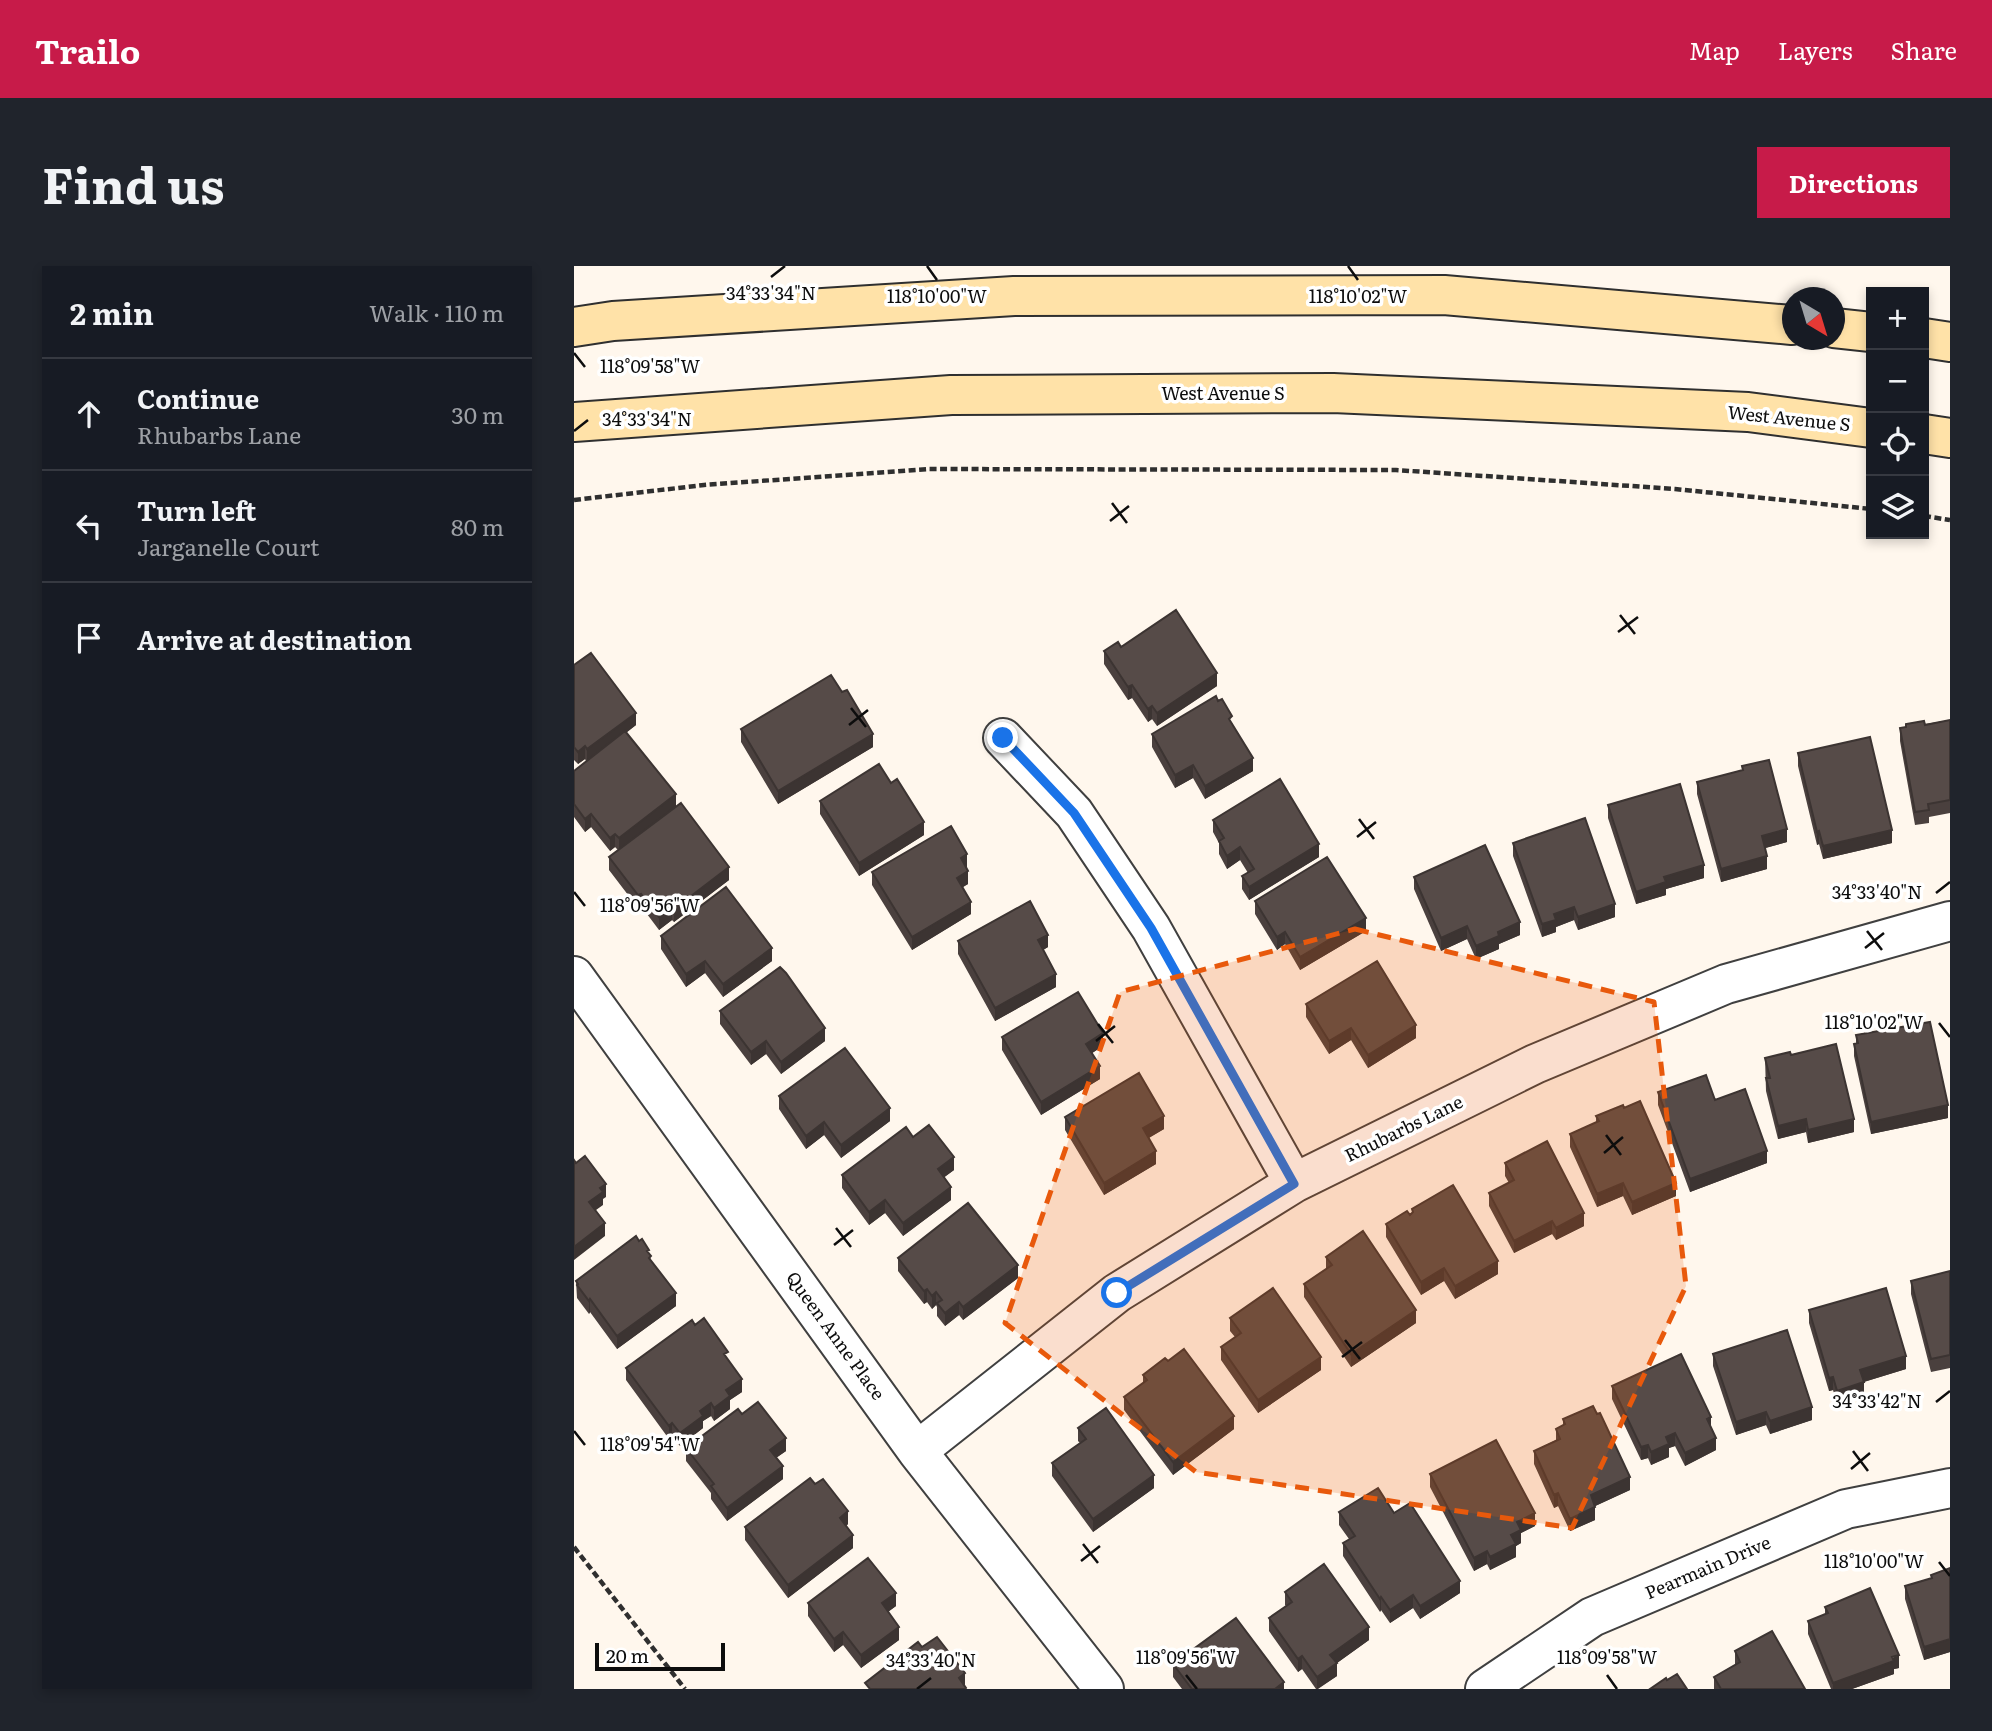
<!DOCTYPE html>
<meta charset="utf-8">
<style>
:root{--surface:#171b24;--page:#20242c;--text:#f1f3f6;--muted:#9ea1a6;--line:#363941;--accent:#c71b49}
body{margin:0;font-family:Literata,serif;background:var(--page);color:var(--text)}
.controls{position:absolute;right:21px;top:21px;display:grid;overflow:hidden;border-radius:0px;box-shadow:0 4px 10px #0003}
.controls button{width:63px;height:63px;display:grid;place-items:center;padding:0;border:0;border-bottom:2px solid var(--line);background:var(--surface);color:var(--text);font:35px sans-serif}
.compass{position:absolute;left:1208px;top:21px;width:63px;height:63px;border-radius:50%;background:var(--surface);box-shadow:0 4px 10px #0003;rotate:142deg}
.scale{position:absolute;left:21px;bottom:18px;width:130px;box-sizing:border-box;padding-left:7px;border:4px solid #0d0d0d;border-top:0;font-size:19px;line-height:24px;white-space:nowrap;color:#0d0d0d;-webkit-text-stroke:5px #fff;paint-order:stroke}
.stop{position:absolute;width:21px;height:21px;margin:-16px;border:5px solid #1a73e8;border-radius:50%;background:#fff}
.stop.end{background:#1a73e8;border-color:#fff;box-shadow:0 2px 7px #0008}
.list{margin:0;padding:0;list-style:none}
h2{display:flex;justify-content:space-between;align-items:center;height:91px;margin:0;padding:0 28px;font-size:30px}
h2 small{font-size:23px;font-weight:400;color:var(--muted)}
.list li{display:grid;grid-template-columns:46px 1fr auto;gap:21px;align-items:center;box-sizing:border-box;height:112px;padding:0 28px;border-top:2px solid var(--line)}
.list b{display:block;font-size:26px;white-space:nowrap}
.list p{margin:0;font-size:23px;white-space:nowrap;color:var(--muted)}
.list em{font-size:23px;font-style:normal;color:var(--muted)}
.icon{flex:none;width:38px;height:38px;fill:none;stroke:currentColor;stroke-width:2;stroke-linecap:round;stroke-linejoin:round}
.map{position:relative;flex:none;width:1376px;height:1423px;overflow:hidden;border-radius:0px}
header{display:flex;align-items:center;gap:42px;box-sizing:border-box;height:98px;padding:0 35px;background:var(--accent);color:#fff}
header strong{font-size:33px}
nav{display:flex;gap:38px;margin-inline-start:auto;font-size:24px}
.intro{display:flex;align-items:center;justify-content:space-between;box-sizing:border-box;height:168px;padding:0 42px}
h1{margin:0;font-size:49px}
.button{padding:18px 32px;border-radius:0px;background:var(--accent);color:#fff;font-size:24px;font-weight:700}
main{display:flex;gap:42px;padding:0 42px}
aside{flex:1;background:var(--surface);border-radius:0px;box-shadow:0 4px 10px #0003}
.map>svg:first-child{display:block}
</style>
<header>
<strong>Trailo</strong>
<nav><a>Map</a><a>Layers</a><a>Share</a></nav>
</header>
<div class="intro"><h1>Find us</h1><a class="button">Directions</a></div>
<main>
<aside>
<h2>2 min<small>Walk · 110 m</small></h2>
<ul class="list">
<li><svg class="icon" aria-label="ahead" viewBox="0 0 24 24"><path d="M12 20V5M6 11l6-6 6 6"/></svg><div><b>Continue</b><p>Rhubarbs Lane</p></div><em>30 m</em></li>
<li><svg class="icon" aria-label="left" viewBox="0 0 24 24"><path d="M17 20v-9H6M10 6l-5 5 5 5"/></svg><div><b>Turn left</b><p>Jarganelle Court</p></div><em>80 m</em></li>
<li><svg class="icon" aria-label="arrive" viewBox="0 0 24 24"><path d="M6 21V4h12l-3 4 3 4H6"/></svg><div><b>Arrive at destination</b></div></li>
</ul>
</aside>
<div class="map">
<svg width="1376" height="1423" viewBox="0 0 1376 1423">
<rect width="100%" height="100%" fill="#fff7ed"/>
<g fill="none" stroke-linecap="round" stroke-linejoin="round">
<defs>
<path id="street" d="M429,472l71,75 77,115 143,255
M0,710l343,475 187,238
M343,1185l200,-158 177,-110 241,-119 191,-80 224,-63
M911,1423l107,-72 254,-108 104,-21"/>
<path id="secondary" d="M0,61l39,-6 401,-25 430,-1 348,30
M1260,62l37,4
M1350,72l26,4
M0,156l377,-27 382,-2 415,19 123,16
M1350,168l26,4"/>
</defs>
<!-- street casing -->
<use href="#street" stroke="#404040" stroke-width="42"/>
<!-- secondary casing -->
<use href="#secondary" stroke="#2f2f2f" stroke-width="42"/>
<!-- path -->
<path stroke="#2f2f2f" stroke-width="4.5" stroke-dasharray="7 3.5" stroke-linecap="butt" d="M0,234l130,-15 225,-16 467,1 279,19 196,20
M1350,250l26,4
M0,1281l111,142"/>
<!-- street -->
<use href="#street" stroke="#fff" stroke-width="38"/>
<!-- secondary -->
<use href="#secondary" stroke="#ffe2a8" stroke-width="38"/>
</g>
<!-- wall -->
<path fill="#4a403e" d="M547,381l96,39 -60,40 -5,-7 -4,3 -16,-24 -4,2 -24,-36v-13z
M0,399l62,60 -10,8 50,73 53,74 -55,42 -2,-2 -13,10 -18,-24 -3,2 -29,-38v-13l9,-7 -3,-3 -5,4 -19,-24 -6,5 -11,-15v-46l12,-10 -1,-2 -7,5 -4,-4z
M1376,454v93l-21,4v6l-14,2 -15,-84v-13z
M658,457l21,48 -48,28 -12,-21 -18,10 -23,-41v-13z
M167,463l132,18 -95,57 -37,-62z
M1224,487l94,90 -69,16 -4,-15 -2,1 -19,-79z
M1168,500l45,76 -22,6 2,21 -46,13 -24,-88v-12l45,-12z
M317,517l33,52 -65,41 -39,-62v-13z
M1034,539l96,73 -38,11v6l-30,9 -28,-86z
M639,554l106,37 -70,43 -7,-11v-13l6,-3 -8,-13 -13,9 -8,-15v-11l-6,-11z
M939,577l102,74 -37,13 -4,-10 -18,7v5l-14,5 -29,-81z
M392,601l2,17 -6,3 9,27 -59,36 -40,-65v-13l95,-5z
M840,611l106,58 -21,9v5l-23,10 -9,-20 -26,12 -27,-62z
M681,635l111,30 -66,39 -15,-26 -8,6 -22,-36z
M87,670l111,25 -49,36 -18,-24 -19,14 -25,-38z
M384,675l90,6 -5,3 13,37 -61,34 -37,-67z
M732,738l110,34 -48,30 -17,-28 -22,14 -23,-37z
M146,745l105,30 -44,33 -15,-20 -15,11 -31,-41z
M1282,769l92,83 -77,16 -17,-78v-12l2,-1z
M428,771l101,9 -11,7 8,26 -59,36 -39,-65z
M1217,789l63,77 -46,11 -2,-11 -28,7 -12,-48 -1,-33z
M1084,826l57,8 52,63 -77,29 -32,-87z
M205,830l111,25 -49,37 -17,-23 -18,14 -27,-40z
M1050,842l52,88 -44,19 -9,-19 -26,11 -27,-60v-13l26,-12v-6z
M491,851l99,12 -15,9 7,26 -52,31 -39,-65z
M931,897l79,63 -28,14 -4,-6 -38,19 -25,-47v-13l20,-10 -4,-7z
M380,904l-10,7 7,23 -48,36 -18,-23 -16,12 -27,-37v-13z
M838,943l86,65 -43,25 -11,-18 -23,14 -35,-58v-13l24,-9 2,-1z
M75,988l2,6 25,46 -59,43 -27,-37 -1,2 -12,-16 -1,-17z
M752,991l90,66 -65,44 -47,-70v-13l22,-15z
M324,992l120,20 -55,42 -4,-5 -14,11 -8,-10v-9l-1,-2 -4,4 -5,-7 -3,2 -26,-33z
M1376,1005v97l-19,4 -20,-78v-13z
M1235,1044l97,59 -42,13v13l-27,9 -4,-14 -4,1 -20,-68z
M656,1052l91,52 -63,43 -37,-53v-13l14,-10 -5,-6z
M1139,1088l99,66 -42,14 -4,-9 -30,10 -23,-69z
M154,1094l14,32 -12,8v9l-16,12 -3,-5 -8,5v7l-23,18 -8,-10 -3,3 -43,-59v-12z
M569,1109l91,54 -61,46 -49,-65v-13l19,-14z
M1038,1120l99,42 5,22 -31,16 -10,-20 -6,2v9l-18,8 -3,-7 -7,2 -29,-61z
M168,1148l44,37 -10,7 7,21 -56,42 -16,-22v-6l-25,-32v-13z
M989,1153l67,71 -35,16v14l-25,11 -12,-25 -4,2 -20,-44v-13l22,-11v-11l7,-4z
M504,1162l76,60 -61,44 -41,-56v-13l28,-20 -2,-2z
M856,1208l105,52 -14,7v10l-5,3v11l-26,13 -3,-6 -13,7 -44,-84z
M765,1246l55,1 66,80 -40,26 -7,-11 -23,15 -9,-13 -1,2 -37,-56v-13l6,-4 -10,-14z
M274,1258l-2,2 7,22 -65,50 -43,-58v-13z
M1376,1302v85v-1l-26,8 -19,-61v-13l26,-8v-3z
M711,1326l84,48 -32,23v13l-19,13h-2l-14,-20 -4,3 -29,-41v-13l17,-12 -1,-1z
M234,1337l88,3 -8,6 11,28 -38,28 -18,-23 -9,7 -26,-36z
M1251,1341l74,61 -5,1v5l-42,15h-21l-23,-55v-13l17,-7z
M1161,1385l70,38h-91v-12l21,-12z
M599,1398l111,25h-102l-9,-12z"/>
<!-- shaded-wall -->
<path fill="#3c3432" d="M643,407v13l-60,40v-13z
M558,419v13l-4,2v-13z
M578,440v13l-4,3v-13z
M62,447v12l-49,37v-13z
M299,468v13l-95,57v-13z
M11,480v13l-7,5v-12z
M679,492v13l-48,28v-13z
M619,499v13l-18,10v-13z
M102,528v12l-57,45v-13z
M17,548v13l-6,5v-13z
M350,556v13l-65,41v-13z
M1213,563v13l-25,7v-13z
M1318,564v13l-69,16v-13z
M1245,565v13l-2,1v-13z
M41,568v13l-5,4v-13z
M745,578v13l-70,43v-13z
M666,581v13l-13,9v-13z
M393,588v13l-6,4v-13z
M1193,590v13l-46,13v-13z
M1130,599v13l-38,11v6l-30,9v-12l28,-15z
M155,601v13l-55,42v-13z
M394,605v13l-11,7v-13z
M67,628v12l-3,2v-13z
M397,636v12l-59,36v-13z
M1041,638v13l-37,13v-13z
M98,641v13l-13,10v-13z
M1000,641v13l-18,7v5l-14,5v-13l12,-10z
M792,652v13l-66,39v-13z
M946,656v13l-21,9v5l-23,10v-13l22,-14z
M893,660v13l-26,12v-13z
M711,666v12l-8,6v-13z
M474,669v12l-10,6v-13z
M198,682v13l-49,36v-13z
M131,695v12l-19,14v-13z
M482,708v13l-61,34v-13z
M842,759v13l-48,30v-13z
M251,762v13l-44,33v-12z
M777,762v12l-22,14v-13z
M529,767v13l-17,11v-13z
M192,775v13l-15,11v-13z
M526,800v13l-59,36v-13z
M1374,839v13l-77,16v-12z
M316,842v13l-49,37v-13z
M590,850v13l-21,12v-13z
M1232,853v13l-28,7v-13z
M1280,853v13l-46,11v-13z
M250,856v13l-18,14v-13z
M582,885v13l-52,31v-12z
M1193,885v12l-77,29v-13z
M380,891v13l-16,12v-13z
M1049,917v13l-26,11v-13z
M1102,917v13l-44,19v-13z
M32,918v13l-3,2v6l-14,10v-13l11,-14z
M377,921v13l-48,36v-13z
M311,934v13l-16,12v-13z
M1010,947v13l-28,14v-12z
M978,955v13l-38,19v-12z
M31,957v13l-31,24v-13z
M924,995v13l-43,25v-13z
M444,999v13l-55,42v-13z
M870,1002v13l-23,14v-13z
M353,1023v13l-3,2v-13z
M362,1026v13l-4,4v-13z
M102,1027v13l-59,43v-13z
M16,1033v13l-1,2v-13z
M385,1036v13l-14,11v-13z
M842,1044v13l-65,44v-13z
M1332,1090v13l-46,14v-13z
M747,1091v13l-63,43v-13z
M1259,1111v13l-4,1v-13z
M168,1113v13l-12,8v9l-16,12v-13l12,-18z
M1290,1116v13l-27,9v-13z
M137,1137v13l-8,5v7l-23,18v-13l20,-22z
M1238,1141v13l-42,14v-13z
M1192,1146v13l-30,10v-13z
M660,1150v13l-61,46v-13z
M1137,1151v13l-4,-11z
M98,1157v13l-3,3v-13z
M1101,1167v13l-6,2v9l-18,8v-13l15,-15z
M212,1172v13l-16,11v-12z
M1142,1172v12l-31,16v-13z
M1074,1179v13l-7,2v-13z
M209,1200v13l-56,42v-13z
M580,1209v13l-61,44v-13z
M1056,1211v13l-39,18v-13z
M984,1227v13l-4,2v-13z
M1021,1241v13l-25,11v-12z
M274,1245v13l-8,7v-13z
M961,1247v13l-14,7v10l-5,3v11l-26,13v-13l21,-22 6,-13z
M279,1269v13l-65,50v-13z
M913,1285v13l-13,7v-13z
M886,1315v12l-40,26v-13z
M322,1327v13l-14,10v-13z
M839,1329v13l-23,15v-13z
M807,1331v13l-1,2v-13z
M325,1361v13l-38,28v-13z
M795,1361v13l-39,28v-13z
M269,1366v13l-9,7v-13z
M1376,1373v13l-26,8v-13z
M1325,1389v13l-5,1v5l-42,15h-19v-6z
M728,1390v13l-4,3v-13z
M763,1397v13l-20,13v-12z
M391,1407v13l-6,-8z
M710,1416v7h-9z"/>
<!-- building -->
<path fill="#564b48" stroke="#3c3432" stroke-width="2" d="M602,344l41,63 -60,40 -5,-7 -4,3 -16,-24 -4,2 -24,-36 14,-9 3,5z
M17,387l45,60 -49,36 -2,-3 -7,6 -4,-5v-82z
M257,409l11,17 5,-2 26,44 -95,57 -37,-62z
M642,430l2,5 4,-2 10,17 -3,3 24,39 -48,28 -12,-21 -18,10 -23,-41z
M1376,454v80l-22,4 1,6 -14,2 -15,-84 6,-1v-3l18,-3 1,4z
M51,465l51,63 -57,44 -4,-4 -5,4 -19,-24 -6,5 -11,-15v-33z
M1296,471l22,93 -69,16 -4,-15 -2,1 -19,-79z
M1195,494l18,69 -25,7 5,20 -46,13 -24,-87 46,-12 -1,-4z
M305,498l12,19 6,-4 27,43 -65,41 -39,-62z
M706,513l39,65 -70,43 -7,-11 12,-7 -14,-22 -13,9 -8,-15 5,-3 -11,-18z
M1106,518l24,81 -40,12 2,5 -30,10 -28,-87z
M107,537l48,64 -55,42 -2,-2 -13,10 -18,-23 -3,1 -29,-38z
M1011,552l30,86 -37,13 -4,-10 -20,7 2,6 -14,4 -29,-81z
M377,560l16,28 -6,4 7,13 -11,7 14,24 -59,35 -40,-65z
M911,579l35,77 -22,10 1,4 -23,10 -9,-20 -26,12 -27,-61z
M753,591l39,61 -66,39 -15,-25 -8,5 -22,-36z
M152,621l46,61 -49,36 -18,-23 -19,13 -25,-38z
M456,635l18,34 -10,5 18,34 -61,34 -37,-67z
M803,695l39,64 -48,30 -17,-27 -22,13 -23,-37z
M206,701l6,6 39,55 -44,34 -15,-21 -15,11 -31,-41z
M504,726l25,41 -17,11 14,22 -59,36 -39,-65z
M1356,756l18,83 -77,17 -17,-78 4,-1 -2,-8z
M1262,778l18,75 -46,11 -2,-11 -28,7 -12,-48h4l-5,-20 25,-6 1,3z
M271,782l45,60 -49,37 -17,-23 -18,14 -27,-40z
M565,807l25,43 -21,12 13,23 -52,32 -39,-66z
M1132,809l9,25 30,-11 22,62 -77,28 -32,-87z
M1066,835l36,82 -44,19 -9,-19 -26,11 -27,-60 29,-13 -3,-5 27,-11 1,3z
M355,859l25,32 -16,12 13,18 -48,36 -18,-23 -16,12 -27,-37 64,-48 7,10z
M973,875l37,72 -28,15 -4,-7 -38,20 -25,-48 25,-13 -9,-17z
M11,890l21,28 -6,4 3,4 -14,10 16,21 -31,24v-87l2,3z
M879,919l45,76 -43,25 -11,-18 -23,14 -35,-58 21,-13 3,4 3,-3 -1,-3z
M394,937l50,62 -55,42 -4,-5 -14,11 -8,-10 5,-3 -6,-8 -4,4 -5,-7 -3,2 -26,-33z
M789,965l53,79 -65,44 -47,-70 28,-19 -6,-8z
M62,970l3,5 3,-2 7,11 -2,1 4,5 -2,2 27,35 -59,43 -27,-37 -1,2 -12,-16 1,-1 -2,-3z
M1376,1005v84l-19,4 -20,-78z
M699,1022l48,69 -63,43 -37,-53 20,-14 -11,-15z
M1312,1022l20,68 -46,14 4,12 -27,9 -4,-14 -4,1 -20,-68z
M130,1052l24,34 -4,2 18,25 -16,11 4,6 -16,12 -3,-5 -11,8 3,5 -23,17 -8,-10 -3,3 -43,-58 66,-48 3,5z
M1213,1064l25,77 -42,14 -4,-9 -30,10 -23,-68z
M610,1083l50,67 -61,46 -49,-65 23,-17 -4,-5 22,-17 3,3z
M1107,1088l30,63 -4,2 9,19 -31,15 -10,-20 -9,4 3,7 -18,8 -3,-7 -7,2 -29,-61z
M184,1136l28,36 -16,12 13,16 -56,42 -16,-22 3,-2 -28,-36 52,-39 4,5z
M1019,1140l4,8 3,-1 30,64 -39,18 4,12 -25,12 -12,-26 -4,2 -20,-44 26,-12 -4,-10 9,-5 -2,-5z
M532,1142l48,67 -61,44 -41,-56 34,-24 -8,-11z
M922,1174l39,73 -18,9 4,8 -10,5 5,9 -26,13 -3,-6 -13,7 -44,-84z
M236,1212l5,6 8,-5 25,32 -8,7 13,17 -65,50 -43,-58z
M804,1222l16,25 16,-10 50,78 -40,25 -7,-11 -23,15 -9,-13 -1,2 -37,-56 12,-7 -16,-24z
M294,1292l28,35 -14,10 17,24 -38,28 -18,-23 -9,7 -26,-36z
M750,1298l45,63 -39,28 7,8 -20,14 -15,-21 -4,3 -29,-41 23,-16 -7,-10z
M1376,1302v72v-1l-26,8 -19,-61 27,-8 -1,-3z
M1296,1322l29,67 -7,2 2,4 -61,22 -25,-62 20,-8 -3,-6z
M662,1352l48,64 -9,7h-83l-19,-25z
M1198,1365l33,58h-84l-7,-12 26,-15 -5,-11z
M363,1371l28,36 -6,5 7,10 -1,1h-95l-5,-6 53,-41 4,5z
M1103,1408l10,15h-37l16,-11 1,2z"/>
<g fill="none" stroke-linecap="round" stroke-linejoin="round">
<!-- route -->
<path stroke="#1a73e8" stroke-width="9" d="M429,472l71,75 77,115 143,256 -177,109"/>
</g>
<!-- marked area -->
<path fill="#e8590c" fill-opacity="0.2" stroke="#e8590c" stroke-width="5" stroke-dasharray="14 9" stroke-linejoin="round" d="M781,663l299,73 32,284 -114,242 -376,-56 -191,-149 115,-331z"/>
<!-- ticks -->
<path fill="none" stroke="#0d0d0d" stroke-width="2.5" d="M353,0l10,14M774,0l10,14M197,11l14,-11M0,87l11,14M0,165l14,-11M538,237l15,20M536,255l19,-15M1046,349l15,19M1044,366l20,-15M277,442l15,19M275,459l19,-15M785,553l15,20M783,571l19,-15M0,626l11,14M1362,627l14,-11M1293,665l15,19M1291,682l19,-15M1365,757l11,14M524,758l15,19M522,775l19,-15M1032,869l15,20M1030,887l19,-16M262,962l15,19M260,979l19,-15M771,1074l15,19M768,1091l20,-15M1362,1136l14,-11M0,1165l11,14M1279,1185l15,20M1277,1203l19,-16M509,1278l15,19M507,1295l19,-15M1365,1296l11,14M612,1409l11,14M1033,1409l10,14M343,1423l14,-11"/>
<g text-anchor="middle" stroke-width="7" stroke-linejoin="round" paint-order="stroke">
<!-- street labels -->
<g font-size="18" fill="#0d0d0d" stroke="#fff">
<text x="649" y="134">West Avenue S</text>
<text transform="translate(1215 153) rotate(6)" y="6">West Avenue S</text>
<text transform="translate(830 863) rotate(-26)" y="6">Rhubarbs Lane</text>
<text transform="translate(261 1070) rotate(54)" y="6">Queen Anne Place</text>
<text transform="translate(1134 1302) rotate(-23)" y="6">Pearmain Drive</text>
</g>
</g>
<g font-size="18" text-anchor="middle" fill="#0d0d0d" stroke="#fff" stroke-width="7" stroke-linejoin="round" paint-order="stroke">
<text x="197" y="34">34°33'34"N</text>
<text x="363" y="37">118°10'00"W</text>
<text x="784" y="37">118°10'02"W</text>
<text x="76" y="107">118°09'58"W</text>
<text x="73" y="160">34°33'34"N</text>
<text x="1303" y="633">34°33'40"N</text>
<text x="76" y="646">118°09'56"W</text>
<text x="1300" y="763">118°10'02"W</text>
<text x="1303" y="1142">34°33'42"N</text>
<text x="76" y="1185">118°09'54"W</text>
<text x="1300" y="1302">118°10'00"W</text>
<text x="612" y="1398">118°09'56"W</text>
<text x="1033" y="1398">118°09'58"W</text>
<text x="357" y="1401">34°33'40"N</text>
</g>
</svg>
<div class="controls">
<button>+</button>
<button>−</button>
<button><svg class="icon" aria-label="locate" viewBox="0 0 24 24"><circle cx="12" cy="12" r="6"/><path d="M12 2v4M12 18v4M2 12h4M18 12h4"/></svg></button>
<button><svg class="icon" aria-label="layers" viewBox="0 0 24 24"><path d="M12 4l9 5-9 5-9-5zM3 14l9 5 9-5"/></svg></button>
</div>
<svg class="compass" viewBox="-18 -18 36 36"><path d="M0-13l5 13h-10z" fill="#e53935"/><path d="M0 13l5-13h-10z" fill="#9ea1a6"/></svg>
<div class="scale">20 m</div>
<div class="stop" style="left:543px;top:1027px"></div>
<div class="stop end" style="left:429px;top:472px"></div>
</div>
</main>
